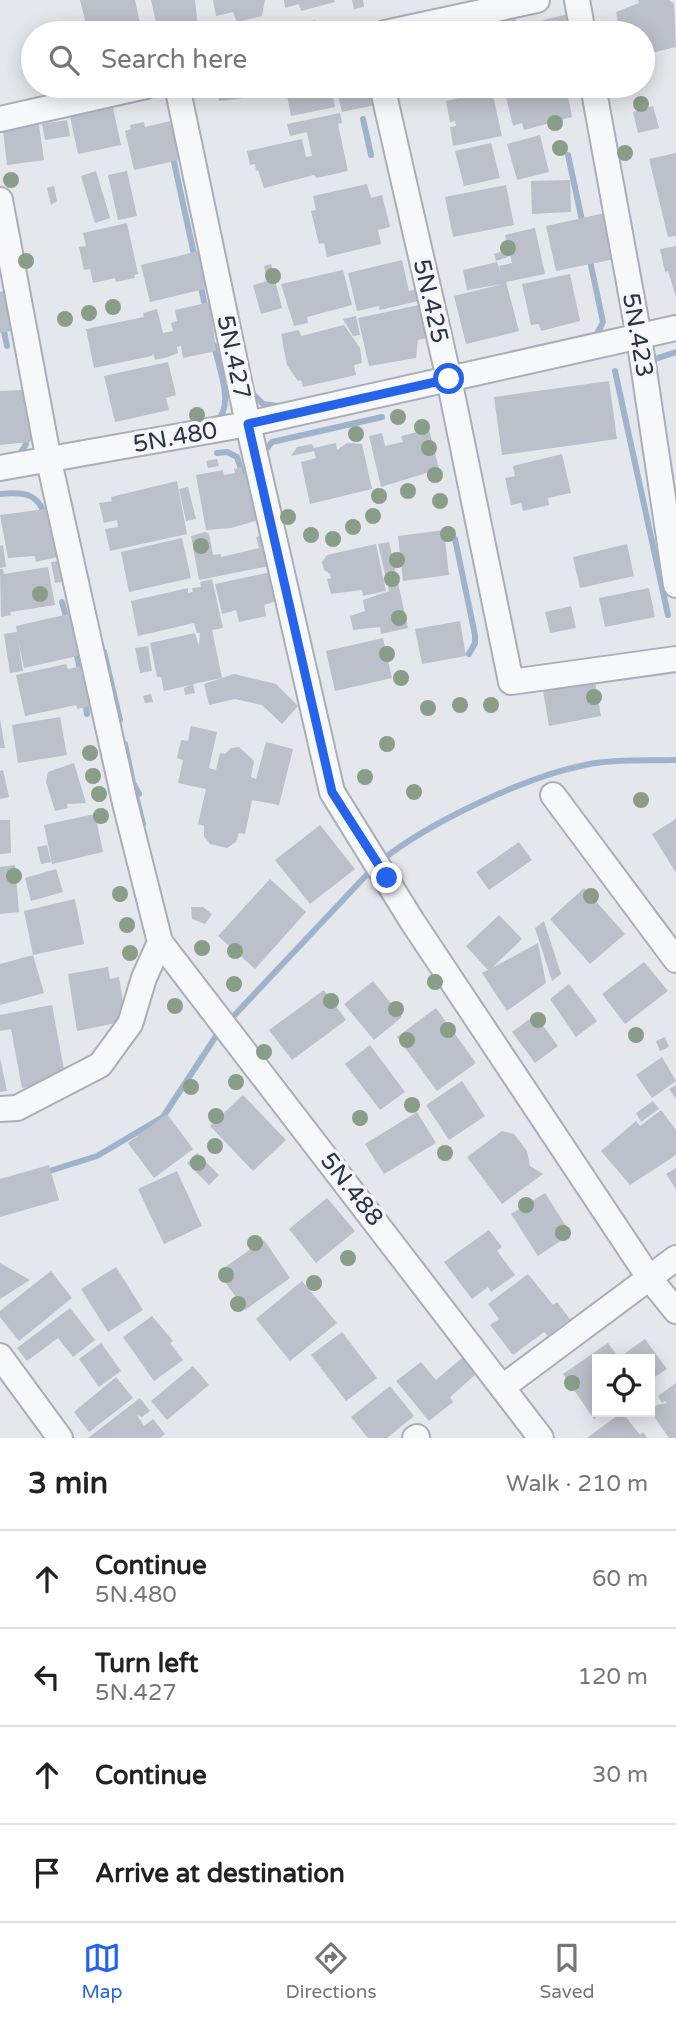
<!DOCTYPE html>
<meta charset="utf-8">
<style>
:root{--surface:#fff;--page:#f6f6f6;--text:#222;--muted:#767676;--line:#e0e0e0;--accent:#2563eb}
body{margin:0;font-family:"Varela Round",sans-serif;background:var(--page);color:var(--text)}
.controls{position:absolute;right:21px;bottom:21px;display:grid;overflow:hidden;border-radius:0px;box-shadow:0 4px 18px #0003}
.controls button{width:63px;height:63px;display:grid;place-items:center;padding:0;border:0;border-bottom:2px solid var(--line);background:var(--surface);color:var(--text);font:35px sans-serif}
.stop{position:absolute;width:21px;height:21px;margin:-16px;border:5px solid #2563eb;border-radius:50%;background:#fff}
.stop.end{background:#2563eb;border-color:#fff;box-shadow:0 2px 7px #0008}
.list{margin:0;padding:0;list-style:none}
h2{display:flex;justify-content:space-between;align-items:center;height:91px;margin:0;padding:0 28px;font-size:30px}
h2 small{font-size:23px;font-weight:400;color:var(--muted)}
.list li{display:grid;grid-template-columns:46px 1fr auto;gap:21px;align-items:center;box-sizing:border-box;height:98px;padding:0 28px;border-top:2px solid var(--line)}
.list b{display:block;font-size:26px;white-space:nowrap}
.list p{margin:0;font-size:23px;white-space:nowrap;color:var(--muted)}
.list em{font-size:23px;font-style:normal;color:var(--muted)}
.icon{flex:none;width:38px;height:38px;fill:none;stroke:currentColor;stroke-width:2;stroke-linecap:round;stroke-linejoin:round}
.map{position:relative;flex:none;width:676px;height:1438px;overflow:hidden}
.search{position:absolute;background:var(--surface);box-shadow:0 4px 18px #0003;left:21px;right:21px;top:21px;height:77px;display:flex;align-items:center;gap:18px;box-sizing:border-box;padding:0 24px;border-radius:38px;color:var(--muted);font-size:26px}
.sheet{height:483px;background:var(--surface)}
nav{display:flex;justify-content:space-around;align-items:center;box-sizing:border-box;height:98px;border-top:2px solid var(--line);background:var(--surface);font-size:19px;color:var(--muted)}
nav a{display:grid;justify-items:center;gap:4px}
nav .on{color:var(--accent)}
.map>svg:first-child{display:block}
</style>
<div class="map">
<svg width="676" height="1438" viewBox="0 0 676 1438">
<rect width="100%" height="100%" fill="#e4e7ec"/>
<g fill="none" stroke-linecap="round" stroke-linejoin="round">
<!-- stream -->
<path stroke="#9fb4cc" stroke-width="6" d="M363,119l8,36
M568,155l15,70
M174,162l21,97
M589,256l14,66 -7,14
M200,283l6,27
M0,312l7,34
M214,345c4,20 21,61 3,75
M649,361l27,-9
M615,371l53,244
M252,393l11,11 15,2
M217,453l10,-1 10,5 6,18
M263,453l9,-11 110,-25
M18,457l8,-13 -1,-9
M0,494c22,-2 38,-2 45,22
M455,539l20,96v8l-6,11
M62,602l5,18
M76,651l5,24
M104,652l16,68
M85,699l2,15
M125,744l8,39 6,11 -3,2 7,28
M382,860c48,-38 143,-83 203,-95 29,-6 61,-4 91,-5
M228,1022l146,-155
M43,1173l54,-17 66,-39 57,-87"/>
</g>
<!-- building -->
<path fill="#bbc0ca" d="M80,0h55l6,29 -9,4h-44z
M151,0h44l3,28 -12,5h-28z
M213,0h52l-3,16 -25,6 -4,-10 -17,4z
M284,0h50l1,2 -34,9 -2,-7 -14,4z
M352,0h11l1,7 -10,2z
M638,0h31l5,4 2,43 -33,8v-22h-23l-4,-21 23,-9z
M569,14l5,19h-50l-2,-8z
M516,19l2,6 -15,4 -1,-7z
M315,20l2,9 -31,4 -1,-6z
M217,86h35l1,11 -34,4z
M285,86h46l4,21 -44,9z
M336,86h40l4,18 -38,8z
M518,86h48l6,31 -48,13 -2,-7 -9,3 -9,-37z
M492,91l10,45 -49,10 -3,-19 6,-1 -1,-5 -5,1 -4,-21z
M653,106l6,22 -21,5 -5,-21z
M113,108l8,37 -43,9 -8,-37z
M340,113l2,10 -4,1 10,47 -31,7 -3,-3 -50,13 -6,-18 -2,1 -1,-7 -5,1 -3,-14 55,-12 4,18 6,-1 -5,-24 -17,4 -3,-12z
M67,120l3,16 -25,4 -3,-16z
M175,120l9,39 -50,11 -9,-39 6,-2 -1,-4 14,-3 1,5z
M39,125l5,35 -37,5 -4,-35z
M540,135l9,37 -32,8 -10,-36z
M491,143l9,35 -36,8 -9,-35z
M676,153v83l-8,1 -19,-78z
M96,171l14,47 -15,5 -14,-47z
M127,171l10,45 -19,4 -10,-45z
M570,180l1,32 -39,2 -1,-33z
M367,184l4,14 11,-3 8,32 -12,3 3,14 -54,13 -3,-14 -5,1 -8,-33 5,-1 -3,-14z
M506,185l8,40 -61,12 -8,-40z
M54,186l3,15 -6,4 -4,-17z
M605,213l10,46 -59,12 -10,-45z
M127,223l11,51 -4,1 1,3 -19,4 -1,-4 -22,5 -3,-14 -6,1 -5,-23 7,-1 -3,-13z
M535,228l10,46 -39,8 13,49 -53,13 -12,-48 49,-12 -36,6 -4,-20 34,-8 5,14 -3,-10 13,-3 -7,-28z
M676,246v51l-8,-26 -3,1 -5,-23z
M203,250l10,37 -63,15 -9,-37z
M506,250l2,7 -12,4 -2,-7z
M402,260l7,31 15,-4 3,12 -47,11 -1,-4 -22,5 -9,-38z
M271,264l11,44 -21,6 -8,-29 14,-4 -3,-15z
M343,270l9,35 -45,12 1,6 -14,3 -13,-42z
M570,274l10,47 -39,10 -2,-7 -8,1 -9,-41z
M7,290l8,40 -15,3v-41z
M210,302l6,49 -33,7 -2,-12 -4,1 1,6 -10,4 -13,3 -2,-7 -1,3 -58,12 -8,-39 58,-12 -1,-4 14,-4 6,24 10,-2 -2,-8 6,-2 -2,-11z
M419,305l8,33 -9,2 -2,18 -47,8 -11,-48z
M356,316l4,19 -7,1 -10,-17z
M344,325l16,23 2,15 -8,2 2,10 -53,12 -2,-7 -3,1 -11,-16 -6,-31 18,-4 2,6z
M168,362l8,33 -10,3 3,12 -54,12 -11,-46z
M609,381l8,58 -115,16 -8,-58z
M25,390l13,41 -8,11 -30,3v-54z
M429,429l10,40 -58,18 -12,-51 13,-3 3,13 18,-4 -2,-6z
M336,443l1,7 10,-7 15,1 10,45 -62,15 -9,-42 15,-4 -2,-7 -23,5 6,-9 15,-3 2,4z
M562,454l9,39 -23,5 1,7 -26,6 -2,-8 -10,2 -6,-27 10,-2 -2,-10z
M217,459l2,7 -11,2 -2,-7z
M242,467l1,7 9,-2 10,47 -31,9 -25,2 -10,-55 27,-5 1,5 11,-2 -1,-4z
M177,481l10,53 -77,17 -5,-22 13,-2 -1,-7 -13,3 -5,-20 13,-2 -1,-4z
M188,487l8,32 -10,2 -7,-32z
M53,508l13,47 -30,7 -1,-6 -27,2 -8,-43z
M444,530l5,45 -46,6 -5,-45z
M205,532l4,2 4,21 8,-1v3l38,-9 -3,-11 15,-4 8,31 -80,16 -8,-44z
M182,538l9,40 -62,14 -8,-40z
M389,542l19,86 -27,6 -1,-7 -27,3 -3,-14 15,-5 -2,-11 26,-9 -11,-47z
M376,544l10,47 -23,5 -1,-6 -31,4 -4,-15 4,-1 -1,-4 -6,-4 -2,-8 5,-7z
M627,544l7,32 -54,12 -7,-31z
M3,545l3,22 -6,1v-22z
M71,560l4,19 -20,4 -4,-21z
M48,567l7,38 -45,7 1,3 -10,2 -1,-48h3l1,5z
M272,572l5,29 -13,4 2,11 -27,6 -3,-12 -14,4 -7,-30z
M212,579l11,49 -11,2 10,48 -29,6 2,9 -10,2 -1,-7 6,-3 -26,6 -3,-14h-4l-7,-34 45,-10 4,13 1,-13h-3l-3,-10 -56,13 -7,-35 57,-13v5l5,-1 -1,-4 9,-1 -1,-5z
M649,588l6,29 -50,10 -6,-29z
M571,606l5,22 -26,5 -5,-21z
M73,613l9,42 -58,13 -6,-28 5,31 -13,2 -6,-39 13,-2 -1,-6z
M460,621l6,35 -44,8 -7,-35z
M383,638l9,40 -57,13 -9,-40z
M148,646l4,25 -12,2 -5,-25z
M66,664l2,5 19,-4 9,40 -19,4 -1,-4 -51,11 -9,-41z
M234,674l42,10 22,22 -16,18 -20,-19 -27,-6 -26,6 -5,-21z
M594,676l7,40 -52,10 -7,-41z
M151,694l2,8 -8,1 -2,-7z
M60,717l7,38 -49,8 -6,-38z
M0,719l5,29h-5z
M191,726l26,6 -8,36 7,2 4,-17 5,1 6,-6 8,-1 15,14 -3,16 5,2 10,-37 27,7 -14,56 -27,-5 -7,34 -6,-1 -3,9 -9,6 -17,-4 -6,-8v-10l-6,-2 8,-35 -28,-6 5,-23 -6,-2 4,-18 7,1z
M74,763l12,40 -19,1 1,4 -13,3 -9,-29 2,-10z
M3,770l6,27 -9,2v-28z
M95,814l8,38 -51,12 -8,-39z
M676,819v54l-24,-39z
M0,820h10l1,33 -11,1z
M320,825l35,44 -45,35 -35,-44z
M519,842l13,18 -43,30 -13,-18z
M47,845l4,17 -10,2 -4,-17z
M15,865l4,47 -19,2v-47z
M56,869l7,23 -32,9 -6,-23z
M270,879l36,33 -51,57 -37,-33z
M584,888l41,46 -35,30 -40,-45z
M75,899l9,45 -51,11 11,38 -44,12v-41l33,-9 -9,-44z
M191,907h12l9,7 -7,10 -13,-5z
M499,915l23,24 -30,29 46,-25 8,40 -39,28 -25,-38 6,-3 -22,-24z
M544,921l17,53 -9,7 -17,-53z
M644,962l24,29 -43,33 -23,-30z
M108,967l2,12 9,-2 7,44 -49,10 -9,-57z
M373,981l29,36 -28,23 -30,-36z
M569,984l28,37 -21,16 -26,-38z
M324,990l22,30 -54,40 -23,-30z
M52,1005l14,75 -44,8 -11,-59 -11,2v-16z
M436,1008l40,55 -39,28 -40,-54z
M535,1015l23,31 -23,17 -23,-31z
M665,1037l4,10 -9,4 -4,-10z
M370,1045l35,47 -25,18 -35,-46z
M662,1057l14,24 -24,17 -16,-23z
M0,1058l7,33 -7,1z
M462,1081l23,35 -36,24 -23,-35z
M676,1085v14l-7,-10z
M243,1095l43,45 -33,31 -43,-45z
M653,1101l6,8 -18,13 -5,-9z
M661,1110l15,20v25l-46,30 -29,-34 35,-30 4,5z
M417,1112l19,31 -52,31 -19,-30z
M167,1114l26,35 -39,29 -26,-35z
M502,1131l12,3 13,17 3,15 13,8 -41,30 -35,-47z
M197,1153l22,22 -10,10 -22,-22z
M49,1165l10,35 -59,17v-38z
M676,1168v21l-10,-15z
M177,1171l25,55 -38,18 -26,-55z
M545,1193l26,41 -33,22 -27,-42z
M327,1198l28,33 -39,32 -27,-34z
M489,1230l13,17 -5,4 18,24 -24,17 -3,-5 -16,12 -28,-37z
M264,1240l26,38 -45,32 -27,-38z
M0,1263l30,17 -30,19z
M116,1267l27,43 -35,22 -27,-43z
M51,1271l21,27 -53,43 -19,-24v-6z
M528,1274l25,31 4,-3 13,17 -22,17 -4,-4 -31,23 -23,-30 9,-6 -11,-15z
M302,1281l35,42 -47,38 -34,-42z
M70,1308l25,32 -22,17 -15,-19 -31,23 -10,-13z
M152,1316l21,25 -3,2 13,17 -29,21 -31,-44z
M342,1332l35,46 -31,23 -35,-46z
M645,1339l22,30 -17,11v-21h-22l-4,-5z
M101,1343l20,28 -22,16 -20,-28z
M608,1343l12,16h-23v53h7l-10,7 -31,-45z
M469,1352l14,16 -33,29 3,5 -24,19 -33,-40 25,-19 15,18z
M193,1366l16,19 -42,35 -16,-19z
M116,1377l17,21 -44,34 -15,-20z
M676,1383v55h-7l-19,-27 7,-6 10,-2 -2,-2 -3,2 -4,-7z
M390,1386l24,30 -27,22h-19l-17,-21z
M140,1398l10,13 -8,6 -5,-2 7,11 9,-7 12,15 -5,4h-72z
M622,1412l18,23 3,-3 4,6h-60z"/>
<g fill="none" stroke-linecap="round" stroke-linejoin="round">
<defs>
<path id="minor" d="M577,0l6,33
M385,33l152,-33
M177,86l71,338 84,368 80,129 238,358 26,32
M382,86l67,293 62,303 165,-23
M593,86l46,251 37,248
M0,119l146,-33
M0,200l49,261 76,342 35,139 -16,36 -14,46 -30,41 -83,43 -17,1
M0,468l248,-44 428,-96
M553,795l123,165
M160,942l381,496
M0,1356l60,82
M504,1386l172,-128
M415,1438l2,-1"/>
</defs>
<!-- minor casing -->
<use href="#minor" stroke="#a9aeb7" stroke-width="28"/>
<!-- minor -->
<use href="#minor" stroke="#f7f8fa" stroke-width="24"/>
</g>
<!-- trees -->
<g fill="#899d89">
<circle cx="641" cy="104" r="8"/>
<circle cx="555" cy="123" r="8"/>
<circle cx="560" cy="148" r="8"/>
<circle cx="625" cy="153" r="8"/>
<circle cx="11" cy="180" r="8"/>
<circle cx="508" cy="248" r="8"/>
<circle cx="26" cy="261" r="8"/>
<circle cx="273" cy="276" r="8"/>
<circle cx="113" cy="307" r="8"/>
<circle cx="89" cy="313" r="8"/>
<circle cx="65" cy="319" r="8"/>
<circle cx="197" cy="415" r="8"/>
<circle cx="398" cy="417" r="8"/>
<circle cx="422" cy="427" r="8"/>
<circle cx="356" cy="434" r="8"/>
<circle cx="429" cy="448" r="8"/>
<circle cx="435" cy="475" r="8"/>
<circle cx="408" cy="491" r="8"/>
<circle cx="379" cy="496" r="8"/>
<circle cx="440" cy="501" r="8"/>
<circle cx="373" cy="516" r="8"/>
<circle cx="288" cy="517" r="8"/>
<circle cx="353" cy="527" r="8"/>
<circle cx="448" cy="534" r="8"/>
<circle cx="311" cy="535" r="8"/>
<circle cx="333" cy="539" r="8"/>
<circle cx="201" cy="546" r="8"/>
<circle cx="397" cy="560" r="8"/>
<circle cx="392" cy="579" r="8"/>
<circle cx="40" cy="594" r="8"/>
<circle cx="399" cy="618" r="8"/>
<circle cx="387" cy="654" r="8"/>
<circle cx="401" cy="678" r="8"/>
<circle cx="594" cy="697" r="8"/>
<circle cx="460" cy="705" r="8"/>
<circle cx="491" cy="705" r="8"/>
<circle cx="428" cy="708" r="8"/>
<circle cx="387" cy="744" r="8"/>
<circle cx="90" cy="753" r="8"/>
<circle cx="93" cy="776" r="8"/>
<circle cx="365" cy="777" r="8"/>
<circle cx="414" cy="792" r="8"/>
<circle cx="99" cy="794" r="8"/>
<circle cx="641" cy="800" r="8"/>
<circle cx="101" cy="816" r="8"/>
<circle cx="14" cy="876" r="8"/>
<circle cx="120" cy="894" r="8"/>
<circle cx="591" cy="896" r="8"/>
<circle cx="127" cy="925" r="8"/>
<circle cx="202" cy="948" r="8"/>
<circle cx="235" cy="951" r="8"/>
<circle cx="130" cy="953" r="8"/>
<circle cx="435" cy="982" r="8"/>
<circle cx="234" cy="984" r="8"/>
<circle cx="331" cy="1001" r="8"/>
<circle cx="175" cy="1006" r="8"/>
<circle cx="396" cy="1009" r="8"/>
<circle cx="538" cy="1020" r="8"/>
<circle cx="448" cy="1030" r="8"/>
<circle cx="636" cy="1035" r="8"/>
<circle cx="407" cy="1040" r="8"/>
<circle cx="264" cy="1052" r="8"/>
<circle cx="236" cy="1082" r="8"/>
<circle cx="191" cy="1087" r="8"/>
<circle cx="412" cy="1105" r="8"/>
<circle cx="216" cy="1116" r="8"/>
<circle cx="360" cy="1118" r="8"/>
<circle cx="215" cy="1146" r="8"/>
<circle cx="445" cy="1153" r="8"/>
<circle cx="198" cy="1163" r="8"/>
<circle cx="526" cy="1205" r="8"/>
<circle cx="563" cy="1233" r="8"/>
<circle cx="255" cy="1243" r="8"/>
<circle cx="348" cy="1258" r="8"/>
<circle cx="226" cy="1275" r="8"/>
<circle cx="314" cy="1283" r="8"/>
<circle cx="238" cy="1304" r="8"/>
<circle cx="572" cy="1383" r="8"/>
</g>
<g fill="none" stroke-linecap="round" stroke-linejoin="round">
<!-- route -->
<path stroke="#2563eb" stroke-width="9" d="M387,878l-55,-86 -84,-368 201,-45"/>
</g>
<g text-anchor="middle" stroke-width="7" stroke-linejoin="round" paint-order="stroke">
<!-- street labels -->
<g font-size="24" fill="#2b3445" stroke="#f4f6f9">
<text transform="translate(431 301) rotate(77)" y="8">5N.425</text>
<text transform="translate(638 335) rotate(80)" y="8">5N.423</text>
<text transform="translate(234 357) rotate(78)" y="8">5N.427</text>
<text transform="translate(175 437) rotate(-10)" y="8">5N.480</text>
<text transform="translate(352 1189) rotate(52)" y="8">5N.488</text>
</g>
</g>
</svg>
<div class="controls">
<button><svg class="icon" aria-label="locate" viewBox="0 0 24 24"><circle cx="12" cy="12" r="6"/><path d="M12 2v4M12 18v4M2 12h4M18 12h4"/></svg></button>
</div>
<div class="stop" style="left:449px;top:379px"></div>
<div class="stop end" style="left:387px;top:878px"></div>
<div class="search"><svg class="icon" aria-label="search" viewBox="0 0 24 24"><circle cx="10" cy="10" r="6"/><path d="M15 15l6 6"/></svg>Search here</div>
</div>
<section class="sheet">
<h2>3 min<small>Walk · 210 m</small></h2>
<ul class="list">
<li><svg class="icon" aria-label="ahead" viewBox="0 0 24 24"><path d="M12 20V5M6 11l6-6 6 6"/></svg><div><b>Continue</b><p>5N.480</p></div><em>60 m</em></li>
<li><svg class="icon" aria-label="left" viewBox="0 0 24 24"><path d="M17 20v-9H6M10 6l-5 5 5 5"/></svg><div><b>Turn left</b><p>5N.427</p></div><em>120 m</em></li>
<li><svg class="icon" aria-label="ahead" viewBox="0 0 24 24"><path d="M12 20V5M6 11l6-6 6 6"/></svg><div><b>Continue</b></div><em>30 m</em></li>
<li><svg class="icon" aria-label="arrive" viewBox="0 0 24 24"><path d="M6 21V4h12l-3 4 3 4H6"/></svg><div><b>Arrive at destination</b></div></li>
</ul>
</section>
<nav>
<a class="on"><svg class="icon" aria-label="map" viewBox="0 0 24 24"><path d="M3 6l6-2 6 2 6-2v14l-6 2-6-2-6 2zM9 4v14M15 6v14"/></svg>Map</a>
<a><svg class="icon" aria-label="directions" viewBox="0 0 24 24"><path d="M12 3l9 9-9 9-9-9zM9 14v-3h6M13 9l2 2-2 2"/></svg>Directions</a>
<a><svg class="icon" aria-label="saved" viewBox="0 0 24 24"><path d="M7 4h10v16l-5-4-5 4z"/></svg>Saved</a>
</nav>
